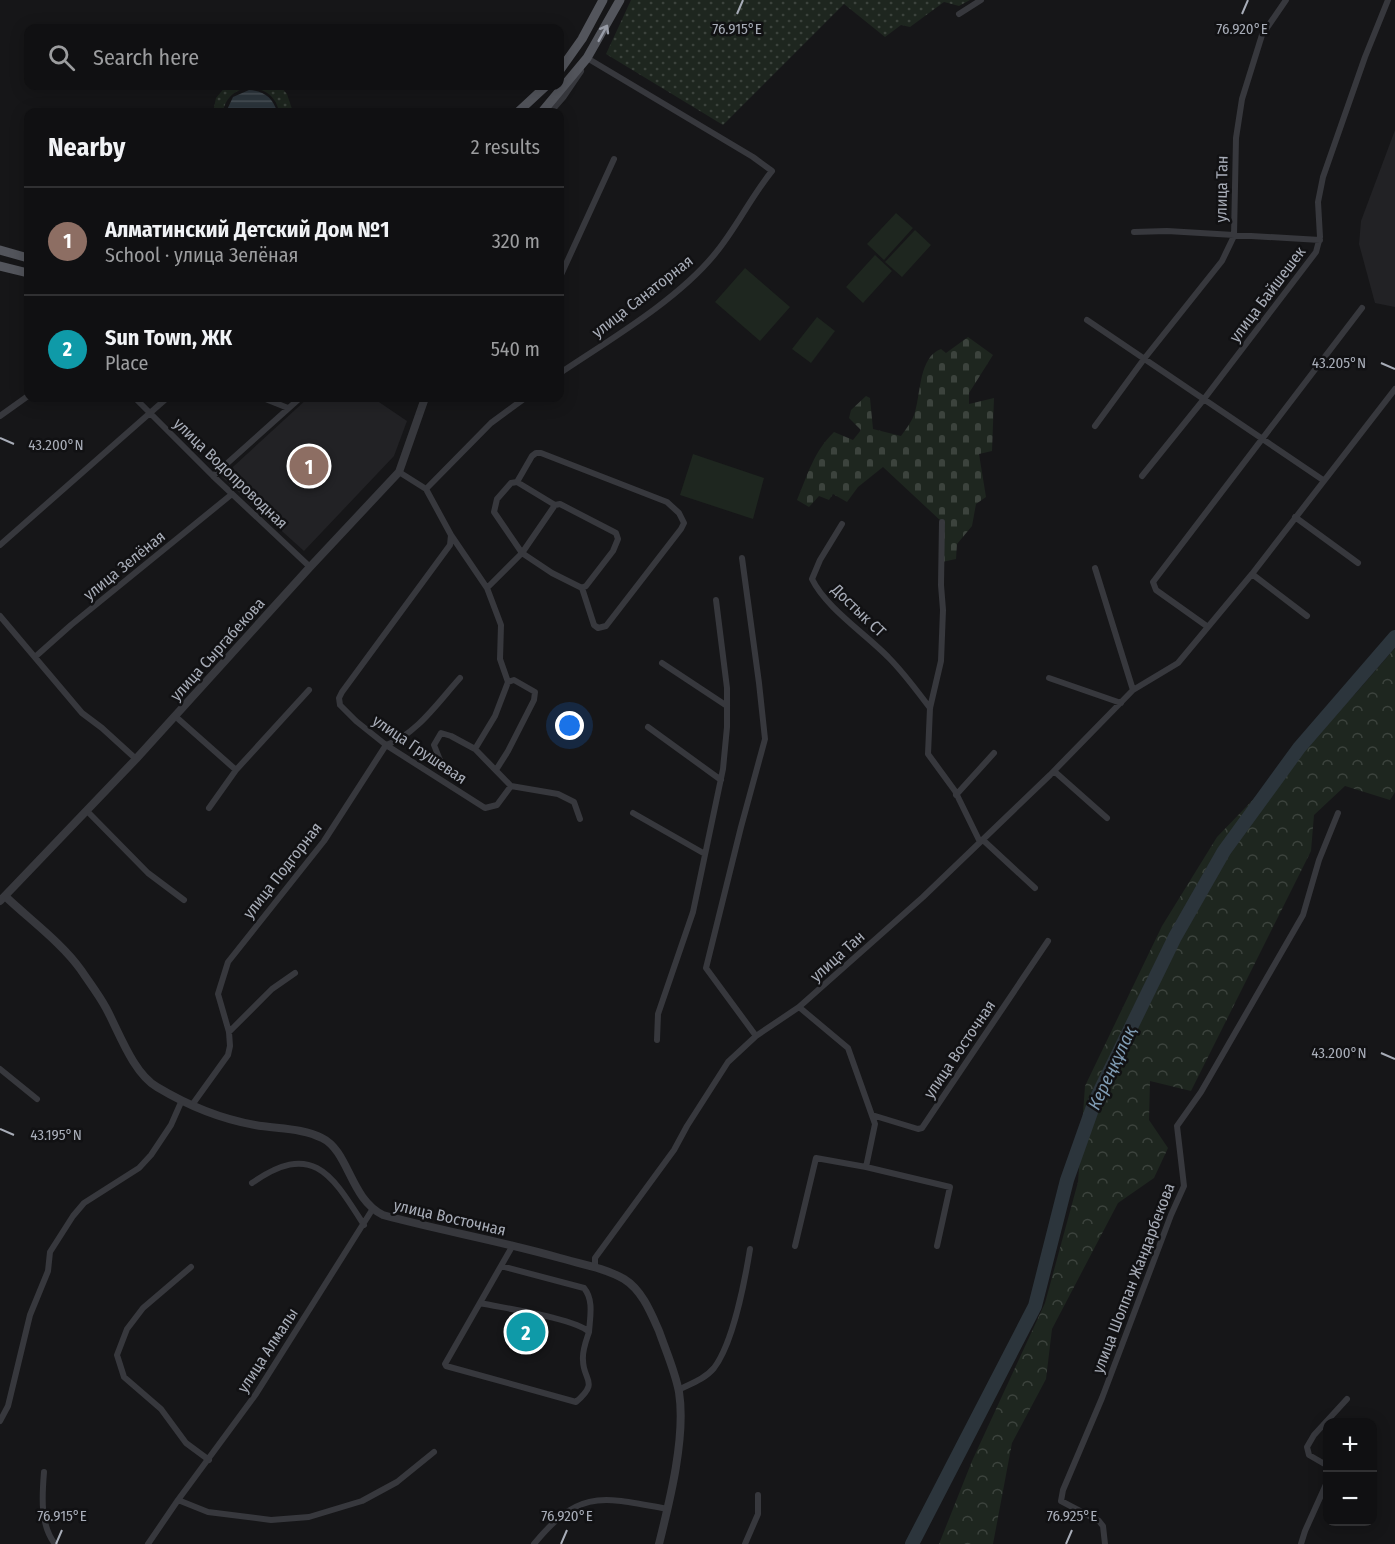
<!DOCTYPE html>
<meta charset="utf-8">
<style>
:root{--surface:#101012;--page:#1e1e20;--text:#f1f3f6;--muted:#9c9d9f;--line:#303032;--accent:#f2b134}
body{margin:0;font-family:"Fira Sans Condensed",sans-serif;background:var(--page);color:var(--text)}
.controls{position:absolute;right:18px;bottom:18px;display:grid;overflow:hidden;border-radius:12px;box-shadow:0 3px 15px #0003}
.controls button{width:54px;height:54px;display:grid;place-items:center;padding:0;border:0;border-bottom:2px solid var(--line);background:var(--surface);color:var(--text);font:30px sans-serif}
.you{position:absolute;left:570px;top:726px;width:21px;height:21px;margin:-15px;border:4px solid #fff;border-radius:50%;background:#1a73e8;box-shadow:0 0 0 9px #1a73e833}
.badge{display:grid;place-items:center;width:39px;height:39px;border-radius:50%;background:var(--accent);color:#fff;font-size:20px;font-weight:700}
.pin{position:absolute;translate:-50% -50%;border:3px solid #fff;box-shadow:0 2px 6px #0006}
.list{margin:0;padding:0;list-style:none}
h2{display:flex;justify-content:space-between;align-items:center;height:78px;margin:0;padding:0 24px;font-size:26px}
h2 small{font-size:20px;font-weight:400;color:var(--muted)}
.list li{display:grid;grid-template-columns:39px 1fr auto;gap:18px;align-items:center;box-sizing:border-box;height:108px;padding:0 24px;border-top:2px solid var(--line)}
.list b{display:block;font-size:22px;white-space:nowrap}
.list p{margin:0;font-size:20px;white-space:nowrap;color:var(--muted)}
.list em{font-size:20px;font-style:normal;color:var(--muted)}
.icon{flex:none;width:33px;height:33px;fill:none;stroke:currentColor;stroke-width:2;stroke-linecap:round;stroke-linejoin:round}
.map{position:relative;flex:none;width:1395px;height:1544px;overflow:hidden}
.search{position:absolute;background:var(--surface);box-shadow:0 3px 15px #0003;left:24px;top:24px;width:540px;height:66px;display:flex;align-items:center;gap:15px;box-sizing:border-box;padding:0 21px;border-radius:12px;color:var(--muted);font-size:22px}
.panel{position:absolute;background:var(--surface);box-shadow:0 3px 15px #0003;left:24px;top:108px;width:540px;height:294px;border-radius:12px}
.map>svg:first-child{display:block}
</style>
<div class="map">
<svg width="1395" height="1544" viewBox="0 0 1395 1544">
<defs>
<pattern id="green-dots" width="8" height="8" patternUnits="userSpaceOnUse" patternTransform="scale(1.5)"><rect width="8" height="8" fill="#1e261f"/><path d="M2 2h.1M6 6h.1" fill="none" stroke="#3c433d" stroke-width="1.8" stroke-linecap="round"/></pattern>
<pattern id="forest-crowns" width="20" height="18" patternUnits="userSpaceOnUse" patternTransform="scale(1.5)"><rect width="20" height="18" fill="#1e261f"/><path d="M2 6a3 3 0 1 1 6 0M12 15a3 3 0 1 1 6 0" fill="none" stroke="#3c433d"/></pattern>
<pattern id="cemetery-stones" width="16" height="16" patternUnits="userSpaceOnUse" patternTransform="scale(1.5)"><rect width="16" height="16" fill="#1e261f"/><path d="M2 7V4a2 2 0 0 1 4 0v3zM10 15v-3a2 2 0 0 1 4 0v3z" fill="#3c433d"/></pattern>
<pattern id="water-rules" width="6" height="5" patternUnits="userSpaceOnUse" patternTransform="scale(1.5)"><rect width="6" height="5" fill="#2c353c"/><path d="M0 2.5h6" fill="none" stroke="#485056"/></pattern>
</defs>
<rect width="100%" height="100%" fill="#161618"/>
<!-- built -->
<path fill="#222225" d="M1395,130v177l-20,-4 -16,-59 2,-23z
M308,398h65l34,23 -13,35 -90,95 -82,-74z"/>
<!-- green -->
<path fill="url(#green-dots)" d="M631,0h339l-11,6 -15,-4 -34,25 -9,-2 -16,12 -41,-33 -121,121 -117,-71z
M226,86h54l7,8 6,18h-14c-5,-32 -51,-32 -56,0h-10l3,-14z"/>
<!-- forest -->
<path fill="url(#forest-crowns)" d="M1395,648v144l-5,8 -45,-14 -31,29 -3,36 -120,240 -41,-10 -1,39 19,28 -14,30 -36,25 -66,126 -6,50 -34,64 -19,101h-54l33,-83 73,-158 33,-121 7,-96 77,-160 55,-89 139,-144z"/>
<!-- cemetery -->
<path fill="url(#cemetery-stones)" d="M968,337l25,18 -24,38v11l25,-6 -2,53 -13,3 7,43 -10,7 -4,22 -15,18 -1,15 -14,3v-40l-59,-55 -25,20 -11,15 -14,-8 -4,6 -10,-4 -10,11 -12,-7c10,-24 17,-49 37,-68l19,8 8,-10 -12,-12 2,-8 15,-14 4,2 3,31 28,7c5,-7 12,-16 14,-24 6,-20 4,-55 26,-63l5,4z"/>
<!-- pitch -->
<path fill="#1e261f" d="M896,213l17,15 -29,32 -17,-16z
M915,230l16,15 -29,32 -17,-15z
M875,255l17,16 -29,32 -17,-16z
M745,268l45,39 -30,34 -45,-39z
M817,317l18,14 -24,32 -19,-14z
M693,454l71,24 -11,41 -73,-24z"/>
<!-- water -->
<path fill="url(#water-rules)" d="M249,90c15,1 24,8 28,22h-51l7,-15z"/>
<g fill="none" stroke-linecap="round" stroke-linejoin="round">
<!-- river -->
<path stroke="#2c353c" stroke-width="14" d="M912,1544l123,-238 32,-126 28,-79 80,-164 49,-86 75,-103 96,-111"/>
<!-- minor -->
<path stroke="#37383d" stroke-width="6" d="M959,14l22,-14
M1134,232l33,-1 153,9
M560,277l54,-118
M1087,320l236,160
M560,373c49,-33 116,-72 154,-118 22,-26 36,-57 58,-84l-19,-14 -166,-99
M135,398l78,78 97,91
M263,398l25,10
M0,416l28,-20
M1095,426l49,-67 78,-98 12,-25 2,-98 6,-39 20,-64 24,-35
M399,472l27,17 65,-66 34,-25
M213,476l87,-78
M1142,476l62,-77 112,-147 4,-15 -2,-35 5,-25 42,-120 23,-57
M517,482l15,-26 4,-3h5l126,49 12,11 5,10 -3,6 -75,97 -8,2 -4,-3 -12,-37
M426,489l25,46 -1,10 -108,147 -3,6 1,7 16,16 30,24 99,63 12,-3 14,-19 47,8 16,8 6,17
M560,504l56,29 2,6 -5,12 -27,35 -4,2 -30,-15 -30,-20 33,-48z
M1295,517l63,46
M942,522l-1,63 2,25 -2,51 -11,47 -2,46 27,37 25,51
M842,524l-22,36 -8,19c14,29 54,55 77,79 15,15 28,33 41,50
M0,545l167,-147
M742,558l17,125 6,56 -24,88 -35,141 50,68
M1252,574l55,42
M487,588l35,-35 -28,-41 3,-13 14,-16 6,-1 38,23
M0,616l82,97 20,15 34,31
M1208,627l-52,-37 -3,-8 209,-274
M35,657l36,-32 161,-131
M662,663l65,43
M1049,678l72,25
M1133,690l45,-27 74,-89 143,-185
M175,716l61,54
M648,727l73,53
M475,749l36,37
M440,760l-6,-15 7,-12 10,3 24,13 20,-33 13,-34 -8,-23 1,-34 -14,-37 -36,-53
M496,770l12,-19 26,-51 1,-8 -21,-12 -6,2
M1054,771l53,47
M956,795l38,-42
M209,808l27,-38 73,-80
M87,811l61,62 36,27
M633,813l72,41
M983,840l52,48
M799,1007l49,41 27,76 -9,43 84,20 -13,59
M229,1032l43,-43 23,-16
M657,1040l1,-26 35,-102 30,-143 4,-42v-39l-11,-88
M0,1069l37,30
M192,1105l36,-50 2,-9 -1,-14 -11,-38 10,-32 96,-121 62,-96c30,-10 53,-44 74,-67
M872,1115l46,14 4,-1 126,-187
M252,1183c61,-43 80,-8 112,42
M795,1246l21,-88 50,9
M501,1266l83,22c10,12 6,29 5,44
M191,1267l-48,41 -16,21 -10,26 7,22 37,32 25,34 23,17
M595,1268v-10l79,-108 13,-24 41,-64 28,-26 43,-29 124,-110 127,-122 83,-85 -38,-122
M480,1303c22,5 95,15 109,29 -3,9 -7,19 -6,28 0,21 17,21 -7,42l-130,-36 -1,-2 68,-119
M678,1390c12,-6 27,-11 36,-22 19,-25 31,-88 36,-119
M0,1421l8,-15 22,-91 18,-44 2,-19 23,-36 11,-13 55,-35 12,-13 20,-30 11,-25
M1328,1466l-19,-11 -2,-8 7,-12 33,-36
M44,1472c-2,24 -4,53 11,72
M178,1500l30,12 63,8 38,-3 53,-16 35,-19 37,-30
M148,1544l30,-44 78,-106 116,-184
M534,1544c46,-56 68,-47 134,-35
M745,1544l13,-30v-19
M1105,1544l-2,-18 -4,-5 -38,-20 2,-11 39,-92 69,-183 13,-29 -7,-60 24,-34 102,-177 16,-55 19,-47
M1301,1544l4,-13 23,-51"/>
<!-- tertiary -->
<path stroke="#37383d" stroke-width="8" d="M549,112l14,-16 17,-25
M5,896c24,23 57,47 76,74 8,12 18,25 25,38 13,24 27,65 51,79 30,18 64,32 98,38 22,4 48,3 67,13 27,13 28,61 61,77 59,16 118,26 177,43 21,6 45,10 64,21 18,11 27,34 35,52 7,20 16,40 20,61 7,44 -9,108 -20,152
M0,901l136,-142 174,-192 89,-95 26,-74"/>
<!-- primary -->
<path stroke="#53555c" stroke-width="9" d="M560,70l22,-31 21,-39
M518,112l28,-26
M542,112l45,-54 33,-58
M0,250l28,8
M0,266l28,7"/>
</g>
<!-- one-way arrows -->
<defs><path id="oneway-shaft" d="M-6 0H5M1.5-3L5.5 0L1.5 3" fill="none" stroke-width="1.6" stroke-linecap="round" stroke-linejoin="round" transform="scale(1.5)"/></defs>
<use stroke="#979ba6" href="#oneway-shaft" transform="translate(603 33) rotate(-61)"/>
<!-- ticks -->
<path fill="none" stroke="#a8adb8" stroke-width="2" d="M737,14l6,-14M1242,14l6,-14M1381,363l14,6M0,438l14,6M1381,1053l14,6M0,1129l14,6M56,1544l6,-14M561,1544l6,-14M1066,1544l6,-14"/>
<g text-anchor="middle" stroke-width="5" stroke-linejoin="round" paint-order="stroke">
<!-- street labels -->
<g font-size="16" fill="#a8adb8" stroke="#111113">
<text transform="translate(1221 189) rotate(-89)" y="6">улица Тан</text>
<text transform="translate(1267 294) rotate(-53)" y="6">улица Байшешек</text>
<text transform="translate(642 296) rotate(-38)" y="6">улица Санаторная</text>
<text transform="translate(231 473) rotate(44)" y="6">улица Водопроводная</text>
<text transform="translate(124 565) rotate(-39)" y="6">улица Зелёная</text>
<text transform="translate(859 610) rotate(44)" y="6">Достык СТ</text>
<text transform="translate(217 649) rotate(-48)" y="6">улица Сыргабекова</text>
<text transform="translate(420 749) rotate(34)" y="6">улица Грушевая</text>
<text transform="translate(282 870) rotate(-52)" y="6">улица Подгорная</text>
<text transform="translate(837 956) rotate(-42)" y="6">улица Тан</text>
<text transform="translate(959 1049) rotate(-56)" y="6">улица Восточная</text>
<text transform="translate(450 1217) rotate(13)" y="6">улица Восточная</text>
<text transform="translate(1133 1278) rotate(-69)" y="6">улица Шолпан Жандарбекова</text>
<text transform="translate(267 1350) rotate(-57)" y="6">улица Алмалы</text>
</g>
<!-- water labels -->
<g font-size="18" font-style="italic" fill="#7f9bb3" stroke="#111113">
<text transform="translate(1112 1068) rotate(-65)" y="6">Кереңқұлақ</text>
</g>
</g>
<g font-size="15" text-anchor="middle" fill="#a8adb8" stroke="#111113" stroke-width="5" stroke-linejoin="round" paint-order="stroke">
<text x="737" y="34">76.915°E</text>
<text x="1242" y="34">76.920°E</text>
<text x="1339" y="368">43.205°N</text>
<text x="56" y="450">43.200°N</text>
<text x="1339" y="1058">43.200°N</text>
<text x="56" y="1140">43.195°N</text>
<text x="62" y="1521">76.915°E</text>
<text x="567" y="1521">76.920°E</text>
<text x="1072" y="1521">76.925°E</text>
</g>
</svg>
<div class="controls">
<button>+</button>
<button>−</button>
</div>
<div class="you"></div>
<div class="pin badge" style="left:309px;top:466px;background:#8d6e63">1</div>
<div class="pin badge" style="left:526px;top:1332px;background:#0f9aa8">2</div>
<div class="search"><svg class="icon" aria-label="search" viewBox="0 0 24 24"><circle cx="10" cy="10" r="6"/><path d="M15 15l6 6"/></svg>Search here</div>
<section class="panel">
<h2>Nearby<small>2 results</small></h2>
<ul class="list">
<li><span class="badge" style="background:#8d6e63">1</span><div><b>Алматинский Детский Дом №1</b><p>School · улица Зелёная</p></div><em>320 m</em></li>
<li><span class="badge" style="background:#0f9aa8">2</span><div><b>Sun Town, ЖК</b><p>Place</p></div><em>540 m</em></li>
</ul>
</section>
</div>
